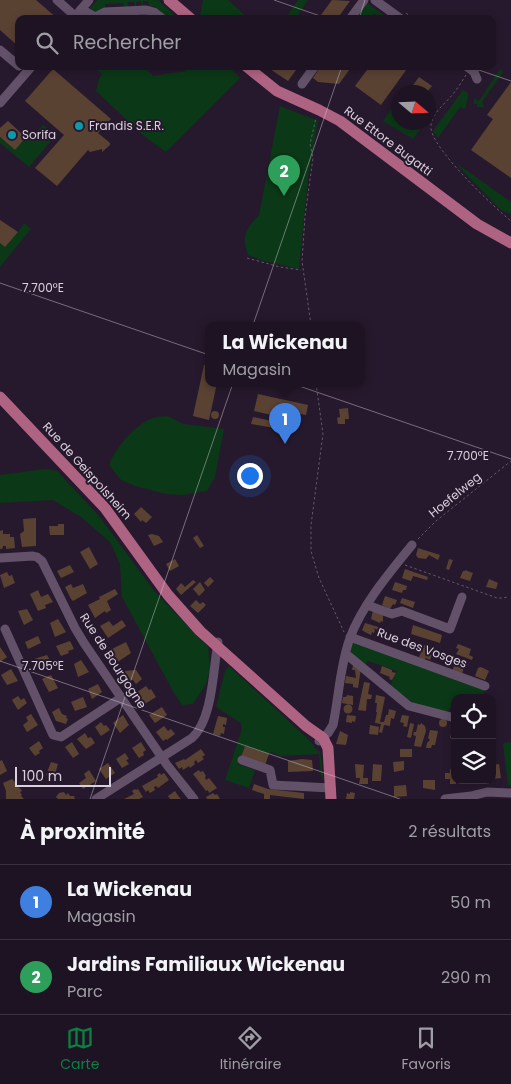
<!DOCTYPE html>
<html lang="fr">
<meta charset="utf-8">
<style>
:root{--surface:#1d1322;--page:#2a202f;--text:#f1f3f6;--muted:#a09ea5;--line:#3b3240;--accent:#0b8043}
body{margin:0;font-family:Poppins,sans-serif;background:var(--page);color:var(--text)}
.controls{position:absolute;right:15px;bottom:15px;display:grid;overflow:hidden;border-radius:10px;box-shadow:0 2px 8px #0003}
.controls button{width:45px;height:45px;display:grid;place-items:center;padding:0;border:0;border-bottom:1px solid var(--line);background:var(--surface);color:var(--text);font:25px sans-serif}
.compass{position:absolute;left:391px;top:85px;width:45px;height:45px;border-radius:50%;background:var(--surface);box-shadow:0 2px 8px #0003;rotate:109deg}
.scale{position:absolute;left:15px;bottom:12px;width:96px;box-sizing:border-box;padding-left:5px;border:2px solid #dad1de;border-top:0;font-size:14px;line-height:18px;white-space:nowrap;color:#dad1de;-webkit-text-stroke:4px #27192d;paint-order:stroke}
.you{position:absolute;left:249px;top:475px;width:18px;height:18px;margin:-12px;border:4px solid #fff;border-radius:50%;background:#1a73e8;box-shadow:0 0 0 8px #1a73e833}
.badge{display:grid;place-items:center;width:32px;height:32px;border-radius:50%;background:var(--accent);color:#fff;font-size:16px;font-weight:700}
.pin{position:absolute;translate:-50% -41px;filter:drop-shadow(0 1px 2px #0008)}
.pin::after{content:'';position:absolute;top:26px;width:18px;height:15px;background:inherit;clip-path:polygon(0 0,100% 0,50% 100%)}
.popup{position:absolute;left:205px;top:322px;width:160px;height:65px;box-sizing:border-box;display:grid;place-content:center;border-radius:10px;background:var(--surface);filter:drop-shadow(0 1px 4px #0005);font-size:16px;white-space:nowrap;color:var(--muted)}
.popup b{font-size:19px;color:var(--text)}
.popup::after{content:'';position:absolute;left:50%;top:100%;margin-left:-10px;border:10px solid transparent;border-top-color:var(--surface)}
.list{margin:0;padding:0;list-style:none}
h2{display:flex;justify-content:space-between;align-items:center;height:65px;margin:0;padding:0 20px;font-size:21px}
h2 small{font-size:16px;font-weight:400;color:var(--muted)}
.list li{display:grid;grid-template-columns:32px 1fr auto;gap:15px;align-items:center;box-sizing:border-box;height:75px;padding:0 20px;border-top:1px solid var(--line)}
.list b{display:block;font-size:19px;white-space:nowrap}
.list p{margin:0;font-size:16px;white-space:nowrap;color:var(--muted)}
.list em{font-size:16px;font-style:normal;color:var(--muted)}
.icon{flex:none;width:28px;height:28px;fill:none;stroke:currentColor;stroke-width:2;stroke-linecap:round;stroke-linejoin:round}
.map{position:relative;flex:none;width:511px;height:799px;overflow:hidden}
.search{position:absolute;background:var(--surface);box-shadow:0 2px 8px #0003;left:15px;right:15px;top:15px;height:55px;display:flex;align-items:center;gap:12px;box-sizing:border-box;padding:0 18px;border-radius:10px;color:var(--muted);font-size:19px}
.sheet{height:215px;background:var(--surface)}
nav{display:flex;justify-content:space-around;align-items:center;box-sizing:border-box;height:70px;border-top:1px solid var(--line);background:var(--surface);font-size:14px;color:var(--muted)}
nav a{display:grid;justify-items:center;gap:2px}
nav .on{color:var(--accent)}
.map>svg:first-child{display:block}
</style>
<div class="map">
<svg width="511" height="799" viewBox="0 0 511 799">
<rect width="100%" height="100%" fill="#27192d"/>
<!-- green -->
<path fill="#0b3816" d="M97,0h61l21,19h-10l-15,-13 -5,1 -1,-6h-5v6h-1l-1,-6 -5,1v6h-1l-1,-6h-6l1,6h-5l-1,-5 -18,1v6l-9,4 -7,-5z
M203,0h25l21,19h-45l-4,-3z
M298,0h10l-13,19 -7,-4z
M367,3l22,16h-7l-8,-6 -4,6h-15z
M94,66h11l1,2 38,-2 9,10 33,-5 1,-5h41l12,12 -74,74 -22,-16 -48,-45 3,-12 3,-5z
M500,69l3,3 -21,30 2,5h-7v-3h-3v-6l5,3z
M463,90l5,3 -2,14 -2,2 -4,-2 -22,31 -5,-7z
M398,99v23l27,1 -12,16 -30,-18z
M280,106l38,15 -10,56 -9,92 -38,-9 -13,-5c-7,-19 -2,-26 11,-40z
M43,125l13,10 -27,32 -29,-24v-6l15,13 11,-13 4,3z
M457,165l5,2 49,35v12l-10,-4z
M24,223l7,6 -31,38v-24l18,-11z
M168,416l15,8 41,5 -9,48 -8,14 -23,4 -18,-1 -31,-8 -14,-6 -12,-15c6,-17 29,-44 47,-48 4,-1 8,0 12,-1z
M46,469l11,2 42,45 56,76 53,55 2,21 -4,16 -13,20 -11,1 -8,-12 -52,-96 -2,-33 -10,-22 -29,-25 -28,-17 -53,3v-28z
M352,642l133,46 -3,10h-27v5h-2l-6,10 -32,-9 -25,-18 7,-15 -29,-10 -2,3 -16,-11z
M229,666l79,73 10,12h2l4,31 -3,-6 -2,-22 -39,2 -9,-4 -2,2 -24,-8 -7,18 17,6 -6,18 -24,-8 17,-51 -1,-6 -25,-16 9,-36z
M511,742v43h-3l-5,-42z"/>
<!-- building -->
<path fill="#5a4233" d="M0,0h36l22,19h-39v28l-19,-17z
M332,0l18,1 -13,18h-19z
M272,66h27l-11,15 -18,-12z
M321,66l8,2 1,-2h22l-13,18 -21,-2 -5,-4z
M370,66h39l-28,39 -26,-19z
M53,69l58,50 -13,14 12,10v2l-8,7v-3l-12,3 -2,-2 -31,36 -22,-18 29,-33 -39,-34z
M419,77l13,9 -5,6h-19z
M511,82v96l-40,-28 22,-31 -6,-4z
M8,121l13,12 2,-1 4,4 -12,14 -15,-13v-9z
M0,220l18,12 -13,15 -5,-4z
M204,365l5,1v17h8l-8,37 -16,-4z
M258,394l50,11 -2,10 -11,-2 -1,7 -40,-9z
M348,408l1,11h-4v5h-7l-1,-6 3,-1 -1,-8z
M211 415a4 4 0 1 1 8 0a4 4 0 1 1-8 0Z
M253,417l34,7 -1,6 -35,-6z
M141,507l11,10 -6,6 -4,-3 -1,2 -7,-8z
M36,518v28l-14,1 -2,-13 4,-3 -1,-12z
M58,524h6v11h-14l-1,-9h9z
M3,530v4h7v3h4l1,11 -9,1v-3h-3l-1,3h-2v-18z
M152,534l7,2 4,6 -9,4 -6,-11z
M197,535l7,11 -4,2 -7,-10z
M89,547l9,17 -8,5 -10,-17z
M418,548l22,7 -2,5 -9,-5 -3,4 -8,-1 -2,-3z
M175,559l4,7 -9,5 -4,-7z
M449,559l4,1 -4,10 -3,-1z
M70,565l4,7 -13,6 -4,-7z
M405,569l23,8 -1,3 -14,-4 -2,5 -9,-3z
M465,570l8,3 -3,8 -10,-3 3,-7h2z
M7,572l2,4 3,-1 3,8 -11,5 -4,-13z
M210,577l4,4 -6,6 -4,-4z
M489,579l9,4 -2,6 -10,-2z
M193,580l3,2 -15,13 -5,-6 5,-6 4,4z
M200,582l5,8 -6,6 -6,-7z
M395,582l12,4 -1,4h-3l-1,3 -10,-3z
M71,584l2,4 10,-4 4,9 -14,8 -2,-2 -6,-12z
M115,589l3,5 -11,7 4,9 -5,3 -1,-2 -10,7 -7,-13 12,-6 -1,-2z
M38,590l3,7 7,-3 5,8 -8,3 1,3 -8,3 -8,-17z
M385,596l12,4 -2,5 -2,-1 -3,5 -8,-4z
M402,598l13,4 -2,6 -13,-5z
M196,600l4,4 3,-2 3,3 -8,8 -8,-7z
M27,609l6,11 -9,5 -6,-14z
M373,611l10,4v7l-2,-1 -1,2 -9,-4z
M58,619l8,13 -11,5 -5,-14z
M122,620l4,6 -18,12 -8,-12 9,-5 4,5z
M365,623l20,6 -1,3 -11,-4 2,2 -1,3 -2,-1 -1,3 -6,-3 -3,-2z
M413,625l29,10 -2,8 -29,-9z
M38,636l3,7 -13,6 -3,-7z
M70,641l4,8 -6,2 1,2 -8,3 -5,-10z
M126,642l5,11 -18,12 -6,-9 7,-8z
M458,644l13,5 -2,6 4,2 -1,3 -16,-6 3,-5 -3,-1z
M424,645l10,4 -4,11 -4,-2 -2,2 -5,-3z
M0,647l7,10 -7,5z
M47,655l4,7 -13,5 -4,-8z
M81,660l8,12 -11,5 -4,-13z
M460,661l8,3 -2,4 -2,-1 -2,7 -10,-3 4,-9 3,1z
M353,665l8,3 -3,20 -5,-1v-3l-8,-1 1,-7 10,2 -1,-8h-3z
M382,666l10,4v2l4,1 -4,7 -3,-1 1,-2 -10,-4z
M481,667l8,4 -4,9 -10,-4 3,-8z
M11,669l7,12 -11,4 -6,-10z
M136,670l6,9 -6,5 -3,-4 -8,-1 -1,-8z
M51,675l7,13 -9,4 -7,-13z
M364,682l6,1 -2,11 4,1 -1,4h-4l-1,12 -8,-1z
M98,684l4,8 -10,7 -4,-10z
M146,686l3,4 2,-1 5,8 -13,8 -5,-7 2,-1 -3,-5z
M347,695l6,1v9l-11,-2 1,-6h3z
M376,695l9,2 -5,25h4l2,-7h2l1,-6 7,2 -2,8 -3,-1 -1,8 -6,-1 -2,8 -3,-1 2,-8 -6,-1 2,-11h-1l1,-9h-2z
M18,696l3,4 3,-2 3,5 -9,7 -6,-10z
M83,697l4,10 -12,4 -4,-9z
M343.5 709a4.5 4.5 0 1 1 9 0a4.5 4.5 0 1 1-9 0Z
M162,707l5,8 -12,8 -6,-8z
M59,708l3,6 5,2 -1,2 2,1 -2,5 -10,-3 -4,-9z
M31,714l7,11 -11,7 -4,-7 5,-4 -2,-4z
M123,715l6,10 -9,8 -7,-10z
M347,715l9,1 -1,6 -3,-1v2l-6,-1z
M402,715l7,1 -2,11 -4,-1 1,-3 -4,-1z
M218,716l9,2 -1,7 -3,-1v3h2l-1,7 -3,-1 -1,3 -7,-2z
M439 723a4 4 0 1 1 8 0a4 4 0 1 1-8 0Z
M101,722l3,4 2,-1 4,5 -9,6 -6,-9z
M410,723l4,1 -3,14 -4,-1z
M421,723l4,3 1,5 -5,16 -7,-1 2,-10 -3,-1 1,-3h2l2,-8 2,1z
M370,725l9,2 -1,8 -9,-1z
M164,726l4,5 3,-2 4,5 -8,6 -1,-1 -3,2 -7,-9z
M453,726h2v13l-5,-1z
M430,730l8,1 -3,14h-3l-1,3h-5l1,-5 3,-3 -2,-2z
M340,731l8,4 -2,10 -10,-1z
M85,733l3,5 3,-1 4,6 -9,6 -9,-10z
M39,741l4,7 -4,3 1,2 -5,3 -6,-8z
M72,742l7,12 -6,4 -8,-11z
M141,742l5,8 -3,2 1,3 -5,3 -7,-10z
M245,746l24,8 -4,11 -24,-8z
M201,749l4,6 -3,2 2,2 -6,4 -2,-3 -2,2 1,2 -5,4 -1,-2 -6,4 -1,-3 -3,2 -4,-6 9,-4 1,1z
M400,749h12v8h-12z
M125,753l4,6 -3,1 3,4 -7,4 -6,-9z
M302,759l10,1 1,11 -25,1v-11z
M2,760l5,11 -7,4v-14z
M404,761v9l-10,2 -1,-10z
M51,762l7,2 -4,14 -8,-3z
M108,763l7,10 -9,6 -7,-10z
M355,764l9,1 -1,13h5v6h-9l1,-6h-4z
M373,764l9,1 -1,16h-9z
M499,764l2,14 -9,1v-14z
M450,769h5l1,15h-6v-5h-5v-6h5z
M89,770l7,11 -13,8 -4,-6 7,-5 -2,-4z
M199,770l1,2 3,-1 3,5 -1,1 1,3 3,-2 8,10 -8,5 -1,-3 -2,1 -13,-17z
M160,773l1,2 3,-2 5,7 -11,8 -2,-2 -2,1 1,3 -5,3 -2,-3 -2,2 -4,-6 16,-9 -1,-2z
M12,779l4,4 -1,1 1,2 1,-1 2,3h1l2,3 -2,1 2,3 -1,1 3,3h-18v-8l-3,-8z
M423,780h12v10l-12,-2z
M254,784l14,5 36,4v6l-34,-4v4h-6v-5l-12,-4z
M406,785l1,11 -13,1v-11z
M135,789l1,1 2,-1 5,8 -4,2h-15l10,-5 -2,-3z
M175,791l4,6 2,2h-11l-2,-3z
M64,792l2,3 2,-2 2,3h4l1,3h-17l-2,-2 3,-4z
M350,792l5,1 -1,6h-8l1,-6 3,1z
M213,793l2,2 2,-1 3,5h-13l-1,-2z"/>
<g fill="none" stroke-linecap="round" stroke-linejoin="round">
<!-- path -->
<path stroke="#645869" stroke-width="1" stroke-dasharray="2.5 2.5" stroke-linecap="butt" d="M406,13l8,6
M466,75c-4,6 -8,13 -13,19 -8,10 -20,18 -22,31 -4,20 64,83 80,96
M247,258l33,9 21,3
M311,325l-9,-64 3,-45 8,-58 -3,-14 6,-26
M316,383l7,51 -12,91v26l8,27 25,54
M418,539l18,-18 75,-60
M405,565l92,33h5l7,-1"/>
<!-- minor -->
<path stroke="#625168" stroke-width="9" d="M57,0l18,16
M375,0l26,19
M81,9l14,8 10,-5 41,-2 8,2 9,7
M73,19l16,-19
M350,19l14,-19
M0,50l19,16
M466,66l8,6 3,7
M302,84l13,-18
M0,103l32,-37
M0,558l33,-2 4,1 5,4 33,67 9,15 83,122 27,34
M367,605l25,9 10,-3 48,18 12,-32
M5,629l48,106 8,2 61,-40
M350,637l135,49
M346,654l63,52 46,12
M319,741l9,-8 5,-8c6,-29 7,-60 17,-87 12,-33 40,-66 62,-93
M242,760l28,10 3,15 58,3
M96,799l96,-61c21,-19 21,-69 26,-96
M445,799l26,-3 16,-4 24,1"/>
<!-- major -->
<path stroke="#af6382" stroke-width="11" d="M169,0l22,19
M246,66l31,25 42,19 21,11 137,103 34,19
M0,397l105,111 63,87 32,36 106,95 17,12 5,10 3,51"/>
</g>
<!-- ticks -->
<path fill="none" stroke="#dad1de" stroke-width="1" stroke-opacity="0.45" d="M274,0l55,19M359,19l6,-19M467,66l44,15M0,283l511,176M0,661l400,138M90,799l252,-733"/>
<!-- markers -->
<g fill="#0f9aa8" stroke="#27192d" stroke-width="2">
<circle cx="79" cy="126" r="5"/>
<circle cx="12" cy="135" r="5"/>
</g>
<g text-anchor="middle" stroke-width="4" stroke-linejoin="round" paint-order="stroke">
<!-- poi labels -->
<g font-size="12" fill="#dad1de" stroke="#27192d" text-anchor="start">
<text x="89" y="130">Frandis S.E.R.</text>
<text x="22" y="139">Sorifa</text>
</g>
<!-- street labels -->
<g font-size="12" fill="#dad1de" stroke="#27192d">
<text transform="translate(388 141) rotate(37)" y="4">Rue Ettore Bugatti</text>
<text transform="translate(87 471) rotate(48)" y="4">Rue de Geispolsheim</text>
<text transform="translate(455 495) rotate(-39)" y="4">Hoefelweg</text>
<text transform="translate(422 648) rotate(20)" y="4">Rue des Vosges</text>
<text transform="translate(113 661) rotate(57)" y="4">Rue de Bourgogne</text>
</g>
</g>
<g font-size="12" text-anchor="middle" fill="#dad1de" stroke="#27192d" stroke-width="4" stroke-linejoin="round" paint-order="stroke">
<text x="43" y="292">7.700°E</text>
<text x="468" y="460">7.700°E</text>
<text x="43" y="670">7.705°E</text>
</g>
</svg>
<div class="controls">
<button><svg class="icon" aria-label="locate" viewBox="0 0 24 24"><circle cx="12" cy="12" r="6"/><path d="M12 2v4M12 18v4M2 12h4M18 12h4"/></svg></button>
<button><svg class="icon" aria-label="layers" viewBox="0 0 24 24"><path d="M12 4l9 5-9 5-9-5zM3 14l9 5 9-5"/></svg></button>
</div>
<svg class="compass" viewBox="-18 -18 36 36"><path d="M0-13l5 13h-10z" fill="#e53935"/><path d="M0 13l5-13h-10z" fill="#a09ea5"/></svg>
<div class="scale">100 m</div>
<div class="you"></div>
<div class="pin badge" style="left:285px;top:444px;background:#3f7fe0">1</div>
<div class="popup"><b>La Wickenau</b>Magasin</div>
<div class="pin badge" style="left:284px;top:196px;background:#2e9e5b">2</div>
<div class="search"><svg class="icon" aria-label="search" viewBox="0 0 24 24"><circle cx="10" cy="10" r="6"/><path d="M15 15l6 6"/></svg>Rechercher</div>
</div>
<section class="sheet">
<h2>À proximité<small>2 résultats</small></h2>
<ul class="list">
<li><span class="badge" style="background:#3f7fe0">1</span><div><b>La Wickenau</b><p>Magasin</p></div><em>50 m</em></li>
<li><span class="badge" style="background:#2e9e5b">2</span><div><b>Jardins Familiaux Wickenau</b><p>Parc</p></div><em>290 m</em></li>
</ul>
</section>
<nav>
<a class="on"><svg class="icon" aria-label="map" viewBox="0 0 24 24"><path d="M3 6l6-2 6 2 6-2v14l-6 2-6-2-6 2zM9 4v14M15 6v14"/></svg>Carte</a>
<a><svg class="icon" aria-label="directions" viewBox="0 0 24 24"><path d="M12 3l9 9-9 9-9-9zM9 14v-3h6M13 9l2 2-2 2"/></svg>Itinéraire</a>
<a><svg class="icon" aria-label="saved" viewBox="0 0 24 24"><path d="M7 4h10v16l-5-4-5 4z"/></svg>Favoris</a>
</nav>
